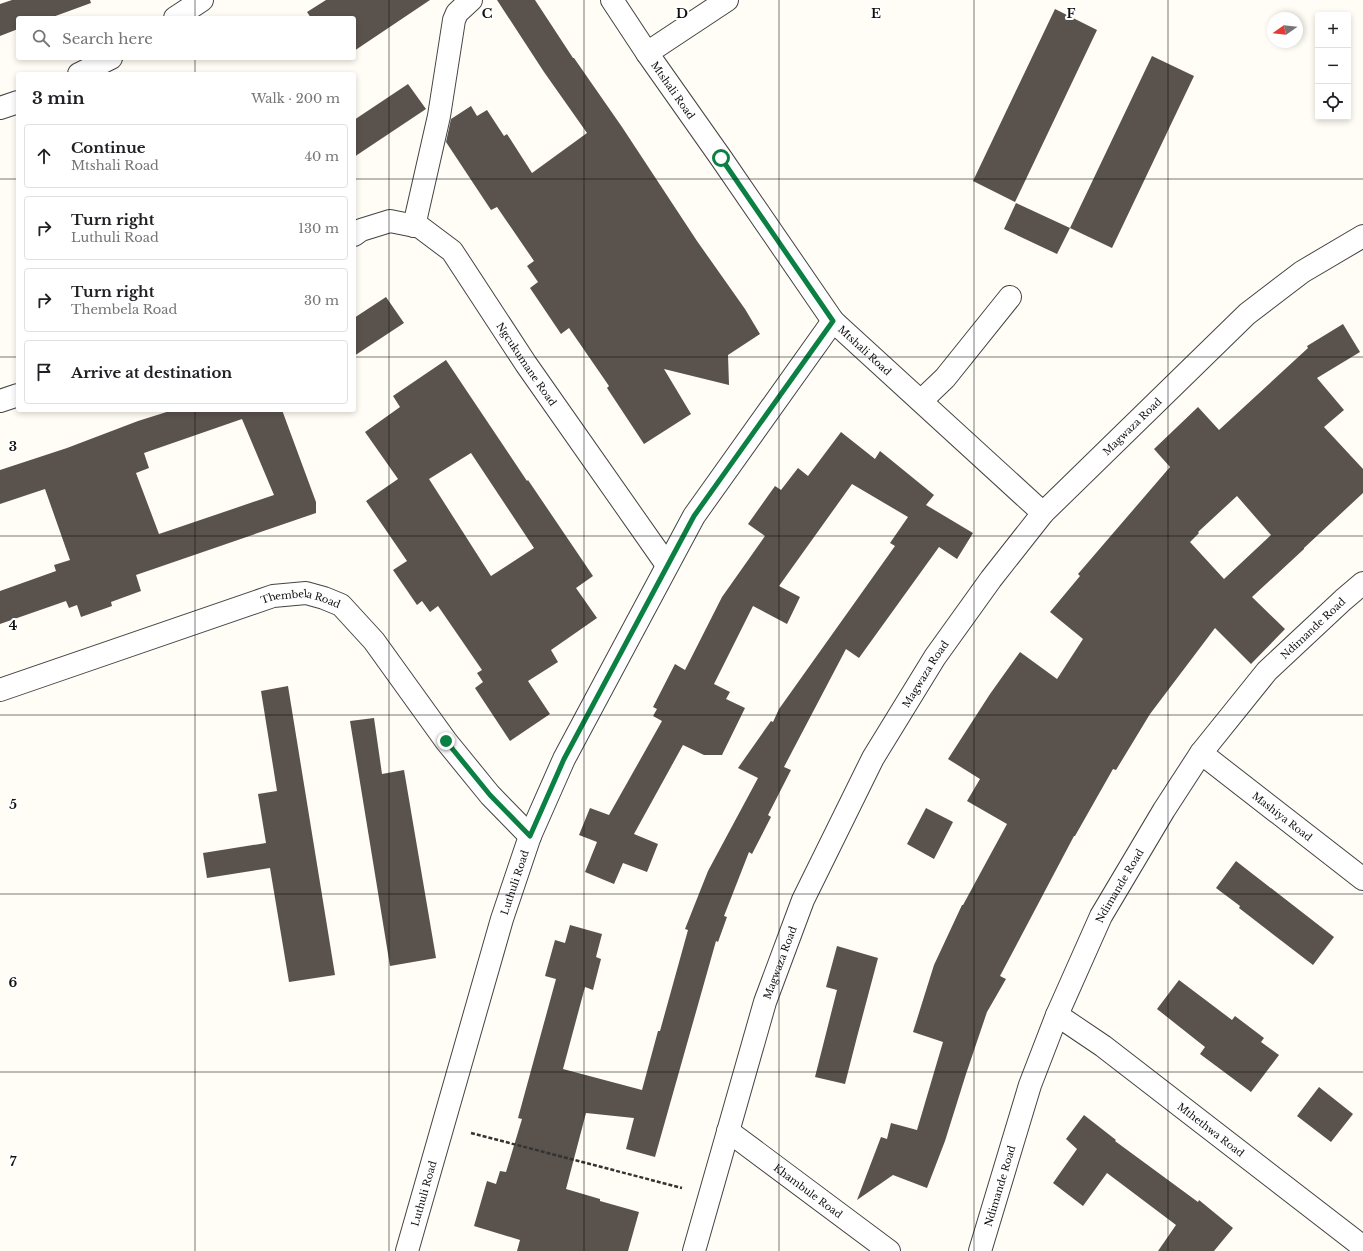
<!DOCTYPE html>
<meta charset="utf-8">
<style>
:root{--surface:#fff;--page:#f6f6f6;--text:#202124;--muted:#757577;--line:#e0e0e0}
body{margin:0;font-family:"Libre Baskerville",serif;background:var(--page);color:var(--text)}
.controls{position:absolute;right:12px;top:12px;display:grid;overflow:hidden;border-radius:4px;box-shadow:0 2px 6px #0003}
.controls button{width:36px;height:36px;display:grid;place-items:center;padding:0;border:0;border-bottom:1px solid var(--line);background:var(--surface);color:var(--text);font:20px sans-serif}
.compass{position:absolute;left:1267px;top:12px;width:36px;height:36px;border-radius:50%;background:var(--surface);box-shadow:0 2px 6px #0003;rotate:256deg}
.stop{position:absolute;width:12px;height:12px;margin:-9px;border:3px solid #0b8043;border-radius:50%;background:#fff}
.stop.end{background:#0b8043;border-color:#fff;box-shadow:0 1px 4px #0008}
.list{margin:0;padding:0;list-style:none}
h2{display:flex;justify-content:space-between;align-items:center;height:52px;margin:0;padding:0 16px;font-size:17px}
h2 small{font-size:13px;font-weight:400;color:var(--muted)}
.list li{display:grid;grid-template-columns:26px 1fr auto;gap:12px;align-items:center;box-sizing:border-box;height:64px;margin:0 8px 8px;padding:0 8px;border:1px solid var(--line);border-radius:4px}
.list b{display:block;font-size:15px;white-space:nowrap}
.list p{margin:0;font-size:13px;white-space:nowrap;color:var(--muted)}
.list em{font-size:13px;font-style:normal;color:var(--muted)}
.icon{flex:none;width:22px;height:22px;fill:none;stroke:currentColor;stroke-width:2;stroke-linecap:round;stroke-linejoin:round}
.map{position:relative;flex:none;width:1363px;height:1251px;overflow:hidden}
.search{position:absolute;background:var(--surface);box-shadow:0 2px 6px #0003;left:16px;top:16px;width:340px;height:44px;display:flex;align-items:center;gap:10px;box-sizing:border-box;padding:0 14px;border-radius:4px;color:var(--muted);font-size:15px}
.panel{position:absolute;background:var(--surface);box-shadow:0 2px 6px #0003;left:16px;top:72px;width:340px;height:340px;border-radius:4px}
.map>svg:first-child{display:block}
</style>
<div class="map">
<svg width="1363" height="1251" viewBox="0 0 1363 1251">
<rect width="100%" height="100%" fill="#fffdf5"/>
<!-- building -->
<path fill="#5a524d" fill-rule="evenodd" d="M12,0h78l1,3 -41,15h-32v11l-18,7v-32z
M326,0h104l-76,51v-33h-43l-4,-6z
M497,0h38l38,58h1l48,69 75,114 48,68 15,25 -32,21 1,30 -65,-16 27,45 -47,30 -37,-56 2,-2 -40,-58 -8,6 -31,-46 8,-6 -11,-16 7,-5 -37,-54 -6,3 -45,-68 5,-23 20,-13 6,10 10,-6 17,26 3,-2 25,39 55,-40 -43,-61z
M1055,9l42,21 -82,172 -42,-21z
M1152,56l42,20 -82,172 -42,-20z
M408,84l18,25 -72,48v-37z
M1016,203l54,25 -13,26 -53,-25z
M386,297l18,26 -50,33v-38z
M1343,324l17,28 -43,26 27,32 -20,17 39,42v24l-59,55v1l-52,48 33,32 -34,35 -36,-36 -65,86 -34,56 -3,-1 -38,67h-1l-74,140 6,3 -19,33 -21,62 -21,67 -18,47 -34,-13 -36,25 24,-63 6,2 4,-16 26,7 26,-88 -30,-10 21,-67 28,-60h1l44,-81 -40,-23 13,-22 -32,-20 42,-65 30,-42 37,27 26,-40 -33,-27 30,-36 -2,-2 92,-107 -16,-18 44,-42 21,23 89,-82 -1,-2zM1237,496l34,39 -47,44 -34,-37 9,-9 -1,-1z
M446,360l81,121 1,-1 65,96 -17,12 21,30 -46,32 7,12 -30,19 22,33 -40,27 -35,-53 8,-6 -6,-9 5,-3 -44,-64 -8,6 -8,-11 -5,4 -24,-35 14,-9 -41,-60 32,-22 -33,-47 35,-25 -7,-11zM471,453l63,95 -43,28 -62,-97z
M173,410h109l34,92v11l-180,62 5,16 -30,11 1,4 -31,11 -4,-12 -8,3 -3,-7 -66,23v-33l56,-20 -2,-6 16,-5 -25,-71 -45,15v-34l67,-22 71,-27zM242,419l32,76 -115,39 -23,-61 13,-5 -5,-15z
M841,432l34,27 5,-8 54,44 -8,10 47,28 -16,26 -18,-12 -80,111 -13,-9 -62,118 7,3 -23,45 3,2 -19,37 -3,-2 -25,64 3,1 -9,25 -2,-1 -61,216 -29,-8 8,-31 -48,-5 -20,76 34,10v2l39,11 -11,39h-111l3,-11 -46,-14 13,-45 9,3 4,-13 6,1 16,-53 -4,-1 38,-139 -11,-3 10,-36 10,3 5,-18 32,9 -6,23 5,2 -8,31 -8,-3 -22,82 79,21 16,-59h2l28,-101 -3,-1 23,-58 50,-93 -20,-10 33,-47 2,1 6,-13 116,-163 -5,-3 18,-26 -56,-33 -73,102 21,11 -13,27 -34,-18 -39,78 16,8 -4,7 19,9 -23,47h-18l-21,-10 -49,89 24,10 -11,28 -24,-9 -9,21 -29,-12 12,-30 -18,-7 11,-27 19,7 53,-94 -9,-5 4,-7 -4,-2 22,-43 10,6 37,-73 43,-61 -17,-12 27,-38 6,4 17,-22 10,8z
M288,686l47,289 -46,7 -19,-114 -63,10 -4,-25 63,-10 -8,-49 19,-3 -16,-100z
M374,718l8,56 22,-4 32,188 -46,8 -40,-245z
M926,808l27,14 -19,37 -27,-15z
M1236,861l98,76 -21,28 -74,-57 1,-2 -24,-18z
M837,946l41,12 -21,79 -12,47 -30,-7 22,-87 -11,-3z
M1179,980l53,40 3,-4 29,22 -3,4 18,13 -28,37 -51,-38 5,-7 -48,-38z
M1319,1087l34,27 -22,28 -34,-26z
M1084,1115l32,25 -1,1 83,61 1,-2 34,28 -19,23h-56l18,-26 -69,-52 -24,33 -30,-23 24,-34 -11,-10z"/>
<g fill="none" stroke-linecap="round" stroke-linejoin="round">
<defs>
<g id="minor">
<path id="s1" d="M612,0l35,53 74,105 112,163 210,192"/>
<path d="M175,18l27,-18"/>
<path d="M647,53l80,-53"/>
<path d="M79,74l32,-16"/>
<path d="M0,108l18,-6"/>
<path d="M414,226l25,-110 15,-96 3,-7 14,-13"/>
<path id="s2" d="M354,235l7,-5 29,-9 30,6 32,24 74,113 141,201"/>
<path d="M0,401l18,-6"/>
<path d="M921,401l24,-23 65,-81"/>
<path id="s3" d="M0,690l273,-94 33,-3 18,5 17,7 33,36 72,100 44,54 40,41"/>
<path id="s4" d="M1201,753l162,126"/>
<path id="s5" d="M1057,1015l46,31 260,201"/>
<path id="s6" d="M728,1131l161,120"/>
<path id="s7" d="M407,1251l95,-332 28,-83 34,-77 130,-243 139,-195"/>
<path id="s8" d="M694,1251l71,-249 38,-102 70,-142 62,-101 56,-78 52,-66 204,-199 55,-42 61,-36"/>
<path id="s9" d="M980,1251l50,-166 27,-70 44,-99 63,-106 37,-57 66,-82 76,-71 20,-17"/>
</g>
</defs>
<!-- minor casing -->
<use href="#minor" stroke="#444" stroke-width="24"/>
<!-- path -->
<path stroke="#333" stroke-width="2.5" stroke-dasharray="4 2" stroke-linecap="butt" d="M471,1133l211,55"/>
<!-- minor -->
<use href="#minor" stroke="#fff" stroke-width="22"/>
</g>
<g fill="none" stroke-linecap="round" stroke-linejoin="round">
<!-- route -->
<path stroke="#0b8043" stroke-width="5" d="M446,741l44,54 40,41 34,-77 130,-243 139,-195 -112,-163"/>
</g>
<!-- grid -->
<path fill="none" stroke="#111" stroke-width="1" stroke-opacity="0.55" d="M195,0v18M389,0v1251M584,0v1251M779,0v1251M974,0v1251M1168,0v1251M195,58v16M0,179h18M354,179h1009M0,357h18M354,357h1009M195,410v841M0,536h1363M0,715h1363M0,894h1363M0,1072h1363"/>
<g text-anchor="middle" stroke-width="4" stroke-linejoin="round" paint-order="stroke">
<!-- street labels -->
<g font-size="10" fill="#111" stroke="#fff">
<text dy="4" stroke="none"><textPath href="#s1" startOffset="109">Mtshali Road</textPath></text>
<text dy="4" stroke="none"><textPath href="#s1" startOffset="433">Mtshali Road</textPath></text>
<text dy="4" stroke="none"><textPath href="#s2" startOffset="245">Ngcukumane Road</textPath></text>
<text dy="4" stroke="none"><textPath href="#s8" startOffset="949">Magwaza Road</textPath></text>
<text dy="4" stroke="none"><textPath href="#s3" startOffset="317">Thembela Road</textPath></text>
<text dy="4" stroke="none"><textPath href="#s9" startOffset="716">Ndimande Road</textPath></text>
<text dy="4" stroke="none"><textPath href="#s8" startOffset="625">Magwaza Road</textPath></text>
<text dy="4" stroke="none"><textPath href="#s4" startOffset="103">Mashiya Road</textPath></text>
<text dy="4" stroke="none"><textPath href="#s7" startOffset="384">Luthuli Road</textPath></text>
<text dy="4" stroke="none"><textPath href="#s9" startOffset="392">Ndimande Road</textPath></text>
<text dy="4" stroke="none"><textPath href="#s8" startOffset="301">Magwaza Road</textPath></text>
<text dy="4" stroke="none"><textPath href="#s5" startOffset="192">Mthethwa Road</textPath></text>
<text dy="4" stroke="none"><textPath href="#s9" startOffset="68">Ndimande Road</textPath></text>
<text dy="4" stroke="none"><textPath href="#s6" startOffset="100">Khambule Road</textPath></text>
<text dy="4" stroke="none"><textPath href="#s7" startOffset="60">Luthuli Road</textPath></text>
</g>
</g>
<g font-size="13" text-anchor="middle" font-weight="bold" fill="#111" stroke="#fff" stroke-width="4" stroke-linejoin="round" paint-order="stroke">
<text x="487" y="18">C</text>
<text x="682" y="18">D</text>
<text x="876" y="18">E</text>
<text x="1071" y="18">F</text>
<text x="13" y="451">3</text>
<text x="13" y="630">4</text>
<text x="13" y="809">5</text>
<text x="13" y="987">6</text>
<text x="13" y="1166">7</text>
</g>
</svg>
<div class="controls">
<button>+</button>
<button>−</button>
<button><svg class="icon" aria-label="locate" viewBox="0 0 24 24"><circle cx="12" cy="12" r="6"/><path d="M12 2v4M12 18v4M2 12h4M18 12h4"/></svg></button>
</div>
<svg class="compass" viewBox="-18 -18 36 36"><path d="M0-13l5 13h-10z" fill="#e53935"/><path d="M0 13l5-13h-10z" fill="#757577"/></svg>
<div class="stop" style="left:721px;top:158px"></div>
<div class="stop end" style="left:446px;top:741px"></div>
<div class="search"><svg class="icon" aria-label="search" viewBox="0 0 24 24"><circle cx="10" cy="10" r="6"/><path d="M15 15l6 6"/></svg>Search here</div>
<section class="panel">
<h2>3 min<small>Walk · 200 m</small></h2>
<ul class="list">
<li><svg class="icon" aria-label="ahead" viewBox="0 0 24 24"><path d="M12 20V5M6 11l6-6 6 6"/></svg><div><b>Continue</b><p>Mtshali Road</p></div><em>40 m</em></li>
<li><svg class="icon" aria-label="right" viewBox="0 0 24 24"><path d="M7 20v-9h11M14 6l5 5-5 5"/></svg><div><b>Turn right</b><p>Luthuli Road</p></div><em>130 m</em></li>
<li><svg class="icon" aria-label="right" viewBox="0 0 24 24"><path d="M7 20v-9h11M14 6l5 5-5 5"/></svg><div><b>Turn right</b><p>Thembela Road</p></div><em>30 m</em></li>
<li><svg class="icon" aria-label="arrive" viewBox="0 0 24 24"><path d="M6 21V4h12l-3 4 3 4H6"/></svg><div><b>Arrive at destination</b></div></li>
</ul>
</section>
</div>
